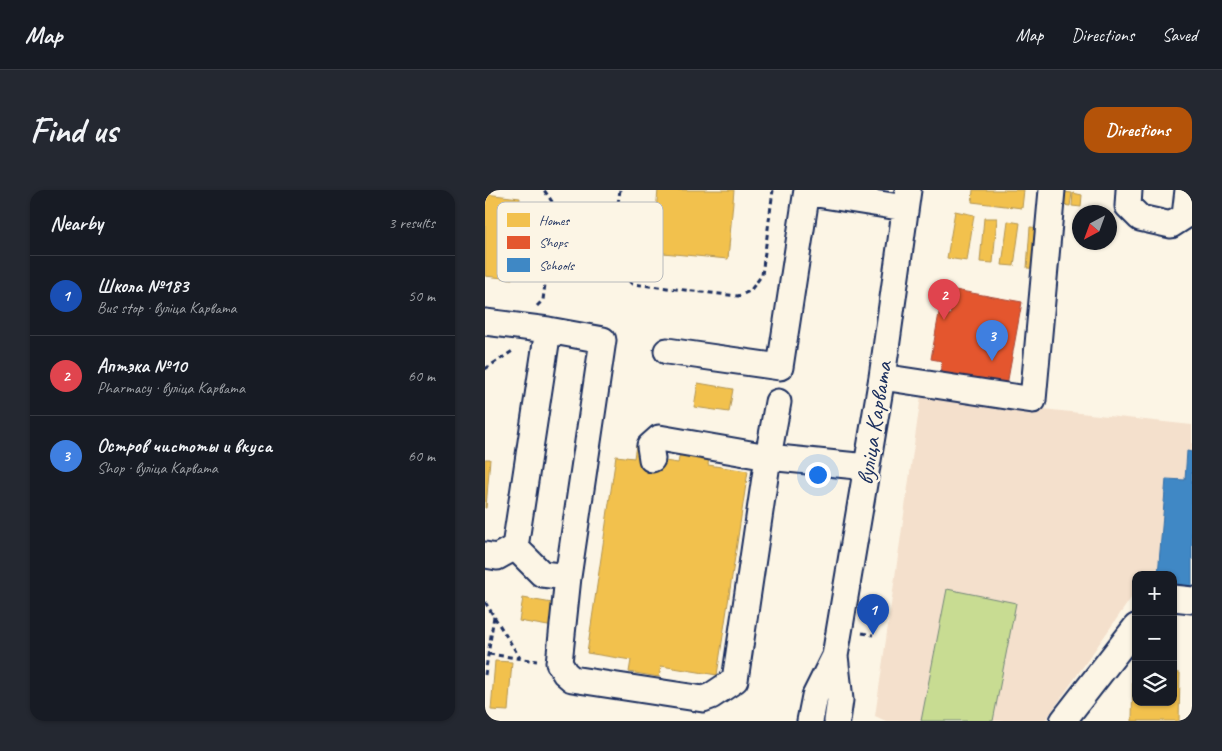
<!DOCTYPE html>
<meta charset="utf-8">
<style>
:root{--surface:#171b24;--page:#242831;--text:#f1f3f6;--muted:#9ea1a6;--line:#363941;--accent:#b45309}
body{margin:0;font-family:Caveat,sans-serif;background:var(--page);color:var(--text)}
.controls{position:absolute;right:15px;bottom:15px;display:grid;overflow:hidden;border-radius:10px;box-shadow:0 1px 4px #0004}
.controls button{width:45px;height:45px;display:grid;place-items:center;padding:0;border:0;border-bottom:1px solid var(--line);background:var(--surface);color:var(--text);font:25px sans-serif}
.compass{position:absolute;left:587px;top:15px;width:45px;height:45px;border-radius:50%;background:var(--surface);box-shadow:0 1px 4px #0004;rotate:221deg}
.you{position:absolute;left:332px;top:284px;width:18px;height:18px;margin:-12px;border:4px solid #fff;border-radius:50%;background:#1a73e8;box-shadow:0 0 0 8px #1a73e833}
.badge{display:grid;place-items:center;width:32px;height:32px;border-radius:50%;background:var(--accent);color:#fff;font-size:16px;font-weight:700}
.pin{position:absolute;translate:-50% -41px;filter:drop-shadow(0 1px 2px #0008)}
.pin::after{content:'';position:absolute;top:26px;width:18px;height:15px;background:inherit;clip-path:polygon(0 0,100% 0,50% 100%)}
.list{margin:0;padding:0;list-style:none}
h2{display:flex;justify-content:space-between;align-items:center;height:65px;margin:0;padding:0 20px;font-size:21px}
h2 small{font-size:16px;font-weight:400;color:var(--muted)}
.list li{display:grid;grid-template-columns:32px 1fr auto;gap:15px;align-items:center;box-sizing:border-box;height:80px;padding:0 20px;border-top:1px solid var(--line)}
.list b{display:block;font-size:19px;white-space:nowrap}
.list p{margin:0;font-size:16px;white-space:nowrap;color:var(--muted)}
.list em{font-size:16px;font-style:normal;color:var(--muted)}
.icon{flex:none;width:28px;height:28px;fill:none;stroke:currentColor;stroke-width:2;stroke-linecap:round;stroke-linejoin:round}
.map{position:relative;flex:none;width:707px;height:531px;overflow:hidden;border-radius:15px}
header{display:flex;align-items:center;gap:30px;box-sizing:border-box;height:70px;padding:0 25px;background:var(--surface);border-bottom:1px solid var(--line)}
header strong{font-size:24px}
nav{display:flex;gap:28px;margin-inline-start:auto;font-size:18px}
.intro{display:flex;align-items:center;justify-content:space-between;box-sizing:border-box;height:120px;padding:0 30px}
h1{margin:0;font-size:35px}
.button{padding:12px 22px;border-radius:15px;background:var(--accent);color:#fff;font-size:18px;font-weight:700}
main{display:flex;gap:30px;padding:0 30px}
aside{flex:1;background:var(--surface);border-radius:15px;box-shadow:0 1px 4px #0004}
.map>svg:first-child{display:block}
</style>
<header>
<strong>Map</strong>
<nav><a>Map</a><a>Directions</a><a>Saved</a></nav>
</header>
<div class="intro"><h1>Find us</h1><a class="button">Directions</a></div>
<main>
<aside>
<h2>Nearby<small>3 results</small></h2>
<ul class="list">
<li><span class="badge" style="background:#1a4fb4">1</span><div><b>Школа №183</b><p>Bus stop · вуліца Карвата</p></div><em>50 m</em></li>
<li><span class="badge" style="background:#e0444e">2</span><div><b>Аптэка №10</b><p>Pharmacy · вуліца Карвата</p></div><em>60 m</em></li>
<li><span class="badge" style="background:#3f7fe0">3</span><div><b>Остров чистоты и вкуса</b><p>Shop · вуліца Карвата</p></div><em>60 m</em></li>
</ul>
</aside>
<div class="map">
<svg width="707" height="531" viewBox="0 0 707 531">
<rect width="100%" height="100%" fill="#fcf5e5"/>
<filter id="ink" filterUnits="userSpaceOnUse"><feTurbulence type="fractalNoise" baseFrequency=".02" numOctaves="2"/><feDisplacementMap in="SourceGraphic" scale="10" xChannelSelector="R" yChannelSelector="G"/><feConvolveMatrix kernelMatrix="1 2 1 2 8 2 1 2 1" color-interpolation-filters="sRGB"/></filter>
<g filter="url(#ink)">
<!-- built -->
<path fill="#f4e0cc" d="M436,206l271,29v164l-19,-2v-12h-37v16l-91,130h-159l-11,-5z"/>
<!-- green -->
<path fill="#c8dc92" stroke="#728678" d="M462,399l69,14 -23,118h-72z"/>
<!-- homes -->
<path fill="#f2c14e" stroke="#b29553" d="M173,0h76l-6,69 -76,-7z
M488,0h51l-2,18 -50,-6z
M579,2l8,1 -2,13 -8,-1z
M588,3l9,2 -1,12 -9,-1z
M0,4l35,4 -8,81 -27,-3z
M470,21l19,4 -7,46 -20,-3z
M499,28h13l-4,45 -13,-1z
M523,31l12,2 -6,43 -12,-1z
M545,37l13,1 -3,41 -13,-1z
M213,193l35,6 -4,23 -35,-5z
M151,255l10,2 -1,11 33,5 2,-10 29,4 -1,8 40,6 -31,204 -56,-9 -2,11 -30,-5 2,-12 -44,-7 29,-197 18,2z
M0,269h5l-4,49h-1z
M38,408l35,6 -4,23 -35,-6z
M10,471l17,1 -4,49 -17,-1z
M648,482h3v30h37v-30l7,1 -1,48h-47z"/>
<!-- shops -->
<path fill="#e4572e" stroke="#a84b3c" d="M470,100l67,12 -15,83 -67,-12 2,-12 -11,-2 8,-46 11,2z"/>
<!-- schools -->
<path fill="#3f88c5" stroke="#346da6" d="M702,261l5,1v135l-19,-2v-10h-15l8,-96 19,1z"/>
<g fill="none" stroke-linecap="round" stroke-linejoin="round">
<defs>
<path id="minor" d="M325,0l7,4 88,14
M644,0l-1,16 12,12 31,7 14,-9 3,-26
M0,132l63,8
M182,161l113,16 27,-177
M397,187l151,23 19,-210
M167,269l-2,-13 9,-8 109,19 10,-55
M0,365l12,2 18,-10
M83,387l-26,-3 -27,-27 33,-217 55,10 -35,237 -9,86 6,10 7,6 131,20 8,-3 24,-16 33,-223 99,10
M688,408l19,2
M325,531l5,-25 20,-40
M352,531l3,-21 -5,-44 47,-279 26,-187
M578,531l73,-94"/>
</defs>
<!-- minor casing -->
<use href="#minor" stroke="#1b2f5e" stroke-width="29"/>
<!-- path -->
<path stroke="#1b2f5e" stroke-width="3" stroke-dasharray="5 4" stroke-linecap="butt" d="M135,0l-10,68 7,11 15,15 106,12 12,-5 12,-16 11,-85
M52,116l6,-6 12,-94 -11,-16
M0,179l29,-19
M0,412l35,56
M377,443l11,2
M4,464l48,7
M0,485l9,-59"/>
<!-- minor -->
<use href="#minor" stroke="#fcf5e5" stroke-width="25"/>
</g>
</g>
<g text-anchor="middle" stroke-width="5" stroke-linejoin="round" paint-order="stroke">
<!-- street labels -->
<g font-size="24" fill="#1b2f5e" stroke="#fcf5e5">
<text transform="translate(389 233) rotate(-81)" y="8">вуліца Карвата</text>
</g>
</g>
<!-- legend -->
<rect x="12" y="12" width="166" height="80" rx="8" fill="#fcf5e5" stroke="#b8babc" stroke-width="1"/>
<rect x="22" y="23" width="23" height="14" fill="#f2c14e"/>
<rect x="22" y="46" width="23" height="13" fill="#e4572e"/>
<rect x="22" y="68" width="23" height="14" fill="#3f88c5"/>
<g font-size="14" fill="#1b2f5e">
<text x="54" y="35">Homes</text>
<text x="54" y="57">Shops</text>
<text x="54" y="80">Schools</text>
</g>
</svg>
<div class="controls">
<button>+</button>
<button>−</button>
<button><svg class="icon" aria-label="layers" viewBox="0 0 24 24"><path d="M12 4l9 5-9 5-9-5zM3 14l9 5 9-5"/></svg></button>
</div>
<svg class="compass" viewBox="-18 -18 36 36"><path d="M0-13l5 13h-10z" fill="#e53935"/><path d="M0 13l5-13h-10z" fill="#9ea1a6"/></svg>
<div class="you"></div>
<div class="pin badge" style="left:388px;top:445px;background:#1a4fb4">1</div>
<div class="pin badge" style="left:459px;top:130px;background:#e0444e">2</div>
<div class="pin badge" style="left:507px;top:171px;background:#3f7fe0">3</div>
</div>
</main>
